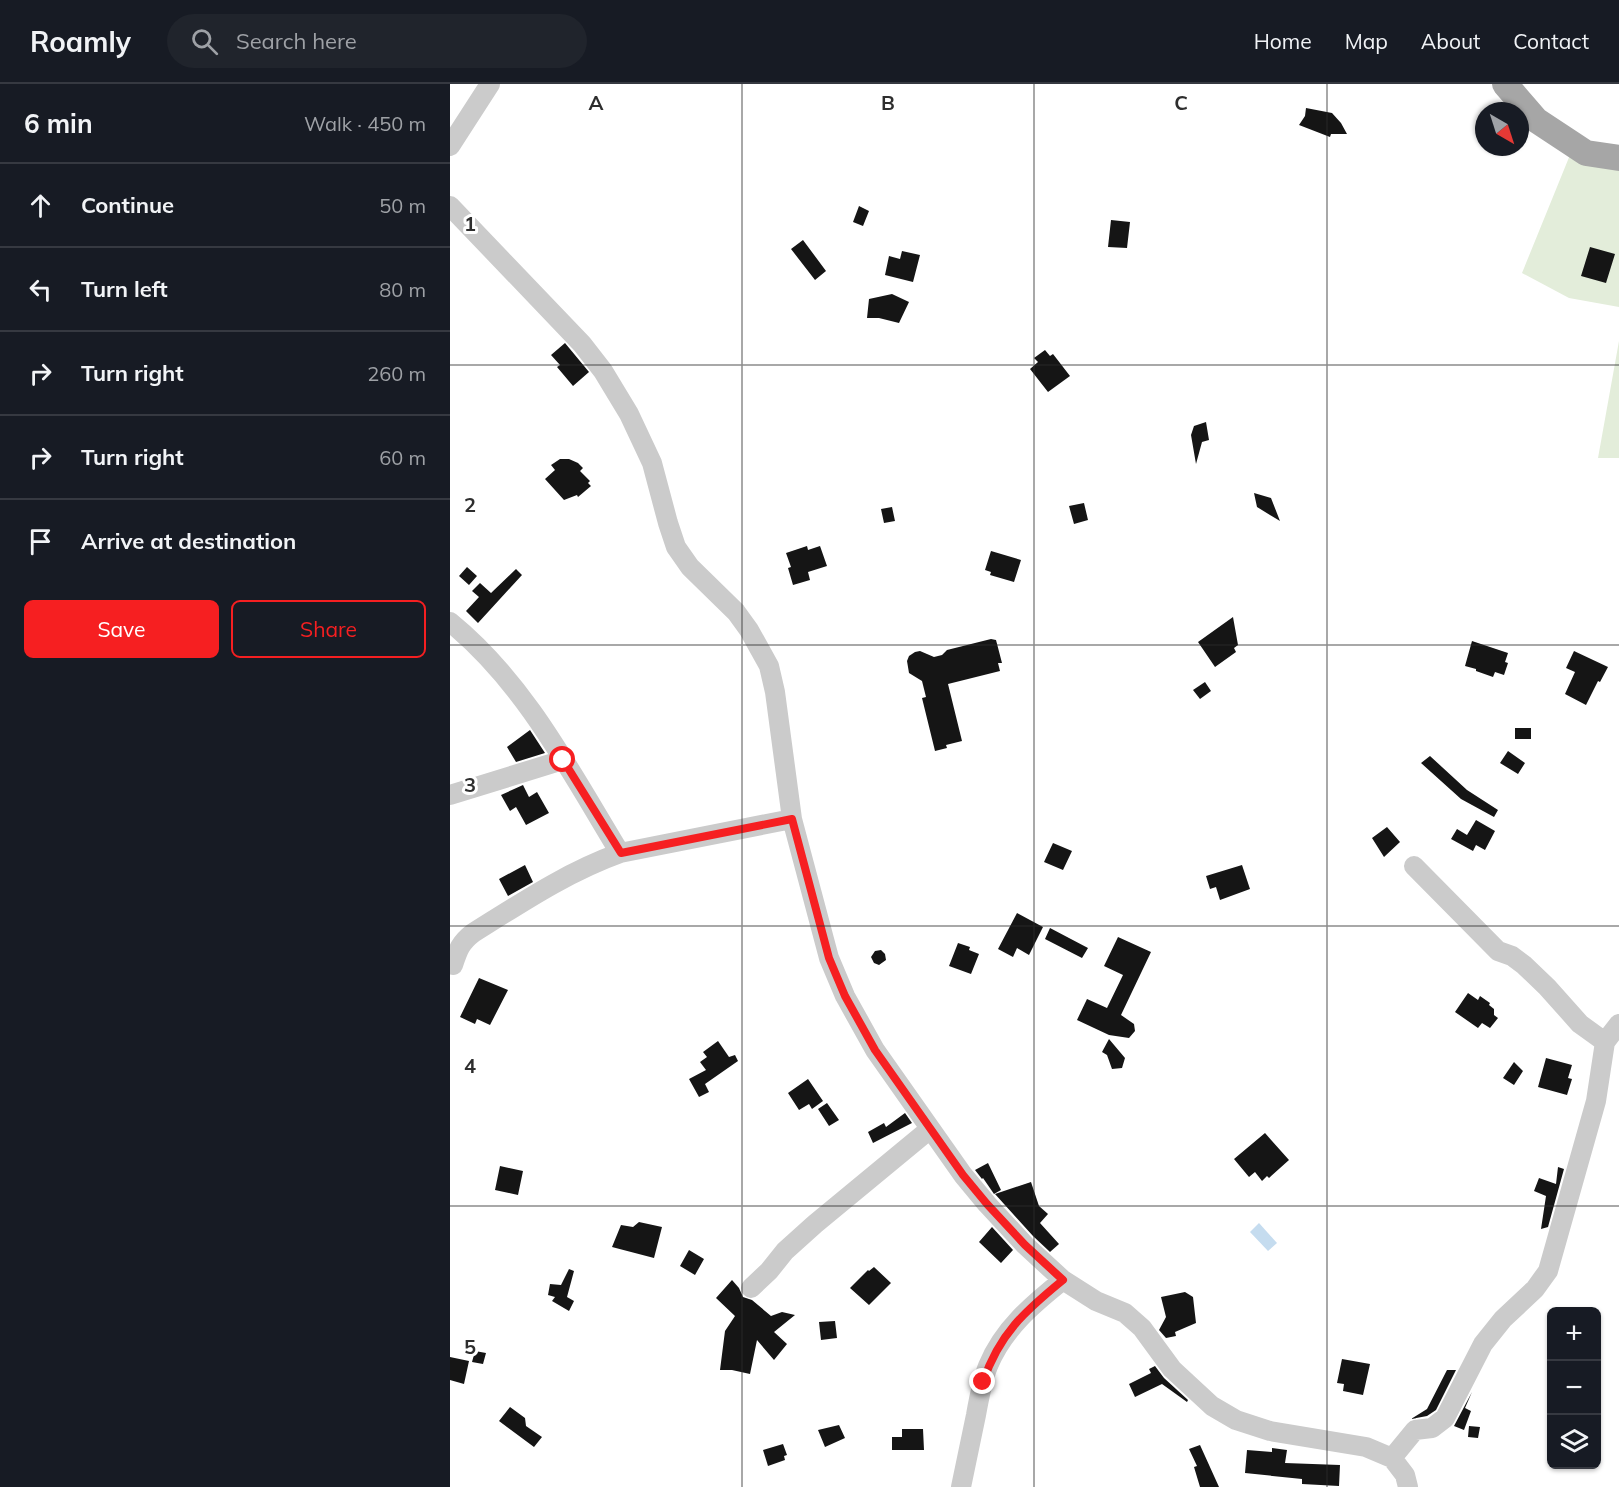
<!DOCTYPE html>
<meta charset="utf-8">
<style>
:root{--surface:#171b24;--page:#20242c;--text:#f1f3f6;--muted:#9ea1a6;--line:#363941;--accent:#f61f21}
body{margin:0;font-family:Mulish,sans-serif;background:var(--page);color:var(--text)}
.controls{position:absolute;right:18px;bottom:18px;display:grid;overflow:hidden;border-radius:9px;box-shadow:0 2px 4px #0004}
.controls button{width:54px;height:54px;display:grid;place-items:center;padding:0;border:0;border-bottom:2px solid var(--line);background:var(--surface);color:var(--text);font:30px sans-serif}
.compass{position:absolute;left:1025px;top:18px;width:54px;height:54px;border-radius:50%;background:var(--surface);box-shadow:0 2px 4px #0004;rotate:141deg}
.stop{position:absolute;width:18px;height:18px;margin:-14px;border:4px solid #f61f21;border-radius:50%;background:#fff}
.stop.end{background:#f61f21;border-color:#fff;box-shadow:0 2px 6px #0008}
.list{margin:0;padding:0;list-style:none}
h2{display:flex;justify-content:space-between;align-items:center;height:78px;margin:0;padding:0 24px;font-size:26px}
h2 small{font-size:20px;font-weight:400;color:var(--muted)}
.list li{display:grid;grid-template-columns:39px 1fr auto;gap:18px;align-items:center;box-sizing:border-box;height:84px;padding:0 24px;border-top:2px solid var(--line)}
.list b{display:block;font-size:22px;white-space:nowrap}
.list em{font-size:20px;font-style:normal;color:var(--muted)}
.actions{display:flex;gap:12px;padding:18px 24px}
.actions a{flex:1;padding:14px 0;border:2px solid var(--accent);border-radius:9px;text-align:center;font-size:21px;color:var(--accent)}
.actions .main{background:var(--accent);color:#fff}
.icon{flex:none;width:33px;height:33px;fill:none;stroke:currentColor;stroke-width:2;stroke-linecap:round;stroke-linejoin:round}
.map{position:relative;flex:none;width:1169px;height:1403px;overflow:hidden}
header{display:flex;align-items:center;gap:36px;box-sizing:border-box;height:84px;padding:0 30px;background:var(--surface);border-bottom:2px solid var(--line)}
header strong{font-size:28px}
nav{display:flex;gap:33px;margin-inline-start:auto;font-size:21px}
.search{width:420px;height:54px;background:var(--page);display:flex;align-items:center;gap:15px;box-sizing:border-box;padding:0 21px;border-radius:33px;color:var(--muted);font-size:22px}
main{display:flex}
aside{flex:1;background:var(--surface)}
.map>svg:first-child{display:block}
</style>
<header>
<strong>Roamly</strong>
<div class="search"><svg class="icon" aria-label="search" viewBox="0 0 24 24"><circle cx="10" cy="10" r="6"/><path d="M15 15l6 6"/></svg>Search here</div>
<nav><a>Home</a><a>Map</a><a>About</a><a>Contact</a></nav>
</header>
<main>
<aside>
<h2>6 min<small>Walk · 450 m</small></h2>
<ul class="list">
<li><svg class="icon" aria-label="ahead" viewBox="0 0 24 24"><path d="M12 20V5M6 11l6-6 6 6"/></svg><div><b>Continue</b></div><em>50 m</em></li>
<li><svg class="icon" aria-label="left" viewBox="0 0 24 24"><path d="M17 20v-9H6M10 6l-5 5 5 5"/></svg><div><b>Turn left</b></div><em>80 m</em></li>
<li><svg class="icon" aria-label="right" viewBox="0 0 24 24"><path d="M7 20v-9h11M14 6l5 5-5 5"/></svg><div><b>Turn right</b></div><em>260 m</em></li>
<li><svg class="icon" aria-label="right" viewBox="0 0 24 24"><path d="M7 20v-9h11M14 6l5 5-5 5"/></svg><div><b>Turn right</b></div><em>60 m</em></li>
<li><svg class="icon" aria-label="arrive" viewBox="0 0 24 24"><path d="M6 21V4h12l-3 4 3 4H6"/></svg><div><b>Arrive at destination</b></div></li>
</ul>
<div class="actions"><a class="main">Save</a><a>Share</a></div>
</aside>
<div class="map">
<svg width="1169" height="1403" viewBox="0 0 1169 1403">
<rect width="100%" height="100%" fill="#fff"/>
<!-- green -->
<path fill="#e3edda" d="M1122,66l47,6v151l-50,-9 -47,-25z
M1169,257v117h-21z"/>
<!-- water -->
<path fill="#c5dcef" d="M809,1139l18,20 -9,8 -18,-19z"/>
<!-- building -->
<path fill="#151515" d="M856,24l26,5 9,10 6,11h-16l-1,3 -31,-12 6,-9z
M409,122l10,5 -6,15 -10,-4z
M661,136l19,2 -3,26 -19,-1z
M353,156l23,31 -11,9 -24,-31z
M1140,163l25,7 -9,29 -25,-7z
M452,167l18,4 -7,27 -28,-7 4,-19 11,3z
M442,210l17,8 -10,21 -20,-5h-12l2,-19z
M115,259l24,29 -16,14 -16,-19 3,-2 -9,-10z
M595,266l5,6 3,-2 17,22 -22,16 -18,-23 8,-7 -4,-4z
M756,338l3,18 -7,2 -6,22 -5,-29 3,-9z
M110,375h9l9,4 5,5 -3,3 10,10 -2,2 3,3 -13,11 -1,-2 -13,5 -19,-21 10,-9 -4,-5z
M804,409l17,5 9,23 -23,-14z
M634,419l4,17 -14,4 -5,-18z
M442,423l3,14 -11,2 -3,-14z
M357,462l1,4 12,-4 7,20 -19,6 2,8 -17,5 -5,-17 3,-1 -5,-14z
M541,467l30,9 -7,22 -24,-7 1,-3 -6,-2z
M17,483l10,9 -8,9 -10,-9z
M66,485l6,6 -44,48 -12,-12 13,-14 -7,-6 8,-8 11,10z
M783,533l5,28 -4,3 2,4 -21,15 -17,-25z
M541,555l5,1 6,23h-4l2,8 -52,13 14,57 -16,4 1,3 -12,3 -13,-53 4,-1 -4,-16 -13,-8 -2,-12 2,-5 6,-4 5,-1 14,6 8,-2 5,-5z
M1022,557l36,12 -3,9 3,1 -4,12 -9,-3 -2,5 -17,-6v-2l-11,-3z
M1124,567l34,16 -8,15 -2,-1 -12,24 -21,-11 10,-22 -9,-4z
M755,598l6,9 -11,8 -7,-9z
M1065,644h16v11h-16z
M80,646l15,23 -29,9 -9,-15z
M1058,667l17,12 -7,11 -18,-11z
M980,672l37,34 31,20 -4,7 -33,-18 -40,-36z
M73,701l6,12 8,-5 12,21 -23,12 -10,-18 -6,4 -9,-16z
M1026,736l19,11 -10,19 -9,-5 -3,6 -22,-12 6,-10 10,6z
M937,743l13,15 -16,15 -12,-19z
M603,759l19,8 -9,19 -19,-8z
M75,781l8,17 -25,14 -9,-17z
M792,781l8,24 -30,11 -4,-13 -6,2 -4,-13z
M567,829l26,14 -14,28 -12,-7 -4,9 -15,-8z
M600,844l38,20 -6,10 -37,-19z
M668,853l33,15 -30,63 13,9 1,7 -6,7 -20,-3 -32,-15 10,-21 20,9 16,-33 -19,-9z
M508,859l12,4 -1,3 10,4 -8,20 -22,-8z
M431,866l4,4 1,6 -7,5 -5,-2 -3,-6 4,-6z
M29,894l29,12 -18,35 -13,-6 -2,5 -15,-7z
M1018,909l10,7 2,-4 10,7 -1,2 5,4v6l4,3 -8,10 -8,-5 -4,5 -23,-16z
M659,955l16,19 -3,10 -10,1 -5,-14 -5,-3z
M268,957l11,16 6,-2 3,6 -33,23 4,8 -10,5 -10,-18 17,-9 -6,-8 7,-5 -4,-5z
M1096,974l26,7 -4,13 4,1 -5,16 -29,-8z
M1064,978l9,9 -9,14 -11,-7z
M358,995l15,22 -11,8 -3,-5 -10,6 -11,-17z
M377,1019l12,17 -10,6 -11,-17z
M455,1029l7,10 -39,20 -5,-11 16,-9 2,4z
M815,1049l24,27 -20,18 -2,-2 -5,5 -7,-9 -6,5 -15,-18z
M538,1079l13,27 -7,4 -11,-16 -1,1 -7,-9z
M50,1082l23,5 -5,24 -23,-5z
M1108,1083l6,2 -16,58 -7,2 5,-33 -12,-5 5,-13 17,6z
M581,1098l8,24 9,8 -8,9 19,21 -9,8 -17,-16 -38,-42z
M189,1138l23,5 -8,31 -42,-11 9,-22 12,2z
M542,1143l21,23 -12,13 -22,-21z
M239,1166l15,9 -9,16 -15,-9z
M424,1183l17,16 -22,22 -19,-17 18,-18 1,1z
M119,1185l5,2 -7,26 7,4 -5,10 -17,-10 3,-4 -7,-2 2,-11 11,1z
M282,1196l7,8 4,9 9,3 19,16 11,-4 13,3 -21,17 13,12 -13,16 -17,-20 -7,34 -18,-4h-12l5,-39 10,-15 -19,-18z
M735,1208l8,5 3,26 -21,9 1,4 -10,2 -7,-8 7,-13 -5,-20z
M385,1237l2,17 -16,2 -2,-18z
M25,1267l11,2 -3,11 -11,-2z
M0,1273l19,4 -5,23 -14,-4z
M892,1275l28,5 -7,31 -20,-4 1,-7 -7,-1z
M705,1282l9,12 24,22 -1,2 -25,-18 -27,13 -6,-13 22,-11 -2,-4z
M997,1286h9l-20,40 -9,6 -16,3 16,-10z
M1022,1308l-7,16 6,3 -7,19 -10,-4z
M60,1323l15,11 1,8 16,11 -8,10 -35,-26z
M389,1341l6,13 -20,9 -7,-17z
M1019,1342l11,1 -2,11 -10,-1z
M452,1345h21l1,21h-32v-13h10z
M333,1360l4,11 -3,1 1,4 -17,6 -5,-16z
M750,1361l19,42h-19l-6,-20 3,-1 -8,-17z
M822,1364l15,2 -2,13 55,2 -1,21 -37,-2v-5l-57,-6 2,-23 25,2z"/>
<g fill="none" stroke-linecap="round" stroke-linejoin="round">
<!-- minor -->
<path stroke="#cbcbcb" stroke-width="20" d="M0,62l40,-62
M0,122l132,138 21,27 26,43 23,49 16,60 8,24 14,20 46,45 13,18 20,36 6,26 17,127 37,139 16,38 30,54 88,125 24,29 38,41 38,35 33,21 29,12 17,15 30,41 40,37 24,14 34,11 96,16 26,11 13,17 3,12
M0,538c75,61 120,149 170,231l172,-34
M0,711l113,-35
M964,782l84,85 14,5 12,9 23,22 33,37 25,18
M0,880l3,1c5,-15 7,-22 20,-32 48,-30 94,-61 147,-80
M301,1204l18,-17 16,-20 30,-27 115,-95
M942,1374l23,-28 17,-2 13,-10 38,-74 20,-25 32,-30 13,-18 48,-170 9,-59 14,-18
M511,1403c5,-24 10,-48 15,-72 3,-17 6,-34 12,-49 15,-37 45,-62 75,-86"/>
<!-- major -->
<path stroke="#a6a6a6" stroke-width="26" d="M1055,0l31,36 50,33 33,5"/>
</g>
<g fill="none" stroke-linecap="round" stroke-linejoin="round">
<!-- route -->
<path stroke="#f61f21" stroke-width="8" d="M113,676l58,93 171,-34 37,139 16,38 30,54 88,125 24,29 38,41 38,35c-38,31 -64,54 -80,102"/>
</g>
<!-- grid -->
<path fill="none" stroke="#2e2e2e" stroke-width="1.5" stroke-opacity="0.55" d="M292,0v1403M584,0v1403M877,0v1403M0,281h1169M0,561h1169M0,842h1169M0,1122h1169"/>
<g font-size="20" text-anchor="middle" font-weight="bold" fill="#2e2e2e" stroke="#fff" stroke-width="6" stroke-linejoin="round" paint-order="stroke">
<text x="146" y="26">A</text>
<text x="438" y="26">B</text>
<text x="731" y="26">C</text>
<text x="20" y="147">1</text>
<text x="20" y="428">2</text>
<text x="20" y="708">3</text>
<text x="20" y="989">4</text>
<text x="20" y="1270">5</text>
</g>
</svg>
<div class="controls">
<button>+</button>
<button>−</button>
<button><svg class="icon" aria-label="layers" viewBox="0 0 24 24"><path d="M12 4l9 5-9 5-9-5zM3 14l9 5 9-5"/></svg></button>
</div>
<svg class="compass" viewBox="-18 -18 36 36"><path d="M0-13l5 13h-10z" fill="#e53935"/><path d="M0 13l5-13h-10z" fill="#9ea1a6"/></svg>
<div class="stop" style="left:113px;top:676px"></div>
<div class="stop end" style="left:533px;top:1298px"></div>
</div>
</main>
